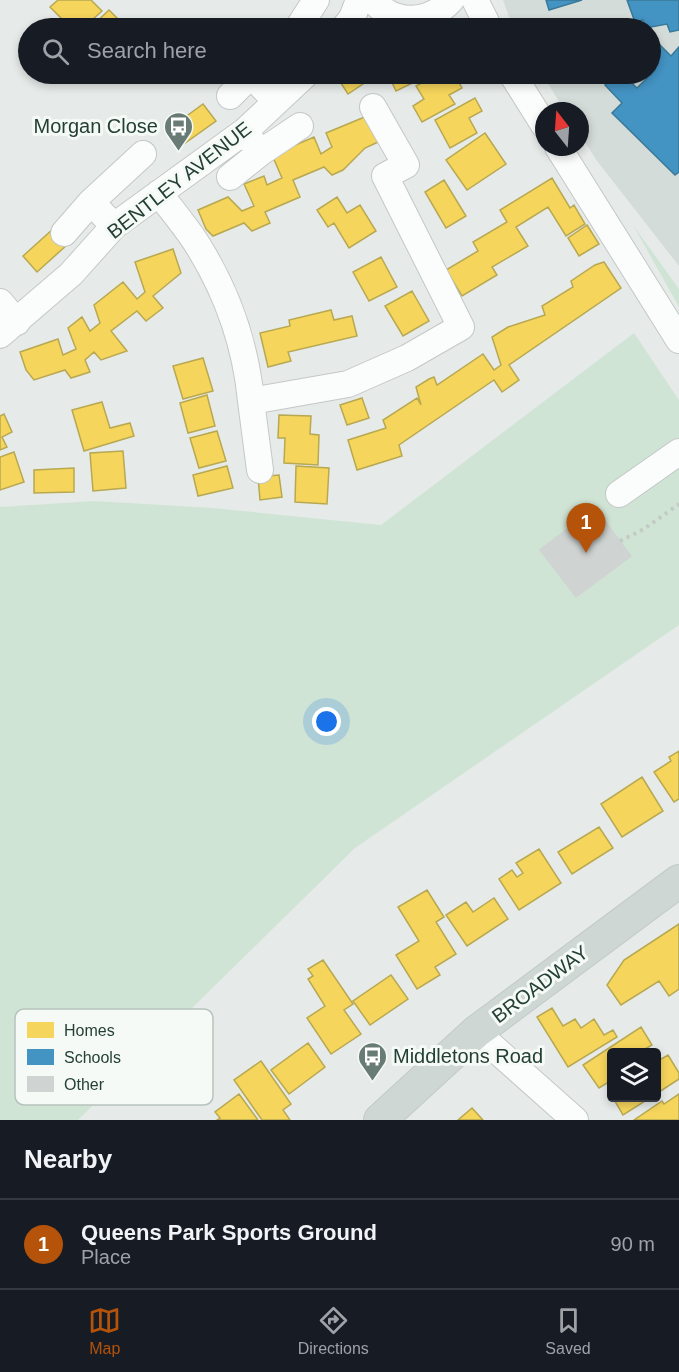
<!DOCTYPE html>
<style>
:root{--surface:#171b24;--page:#20242c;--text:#f1f3f6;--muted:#9ea1a6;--line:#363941;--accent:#b45309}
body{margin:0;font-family:Helvetica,sans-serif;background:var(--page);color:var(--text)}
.controls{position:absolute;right:18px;bottom:18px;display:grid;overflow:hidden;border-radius:6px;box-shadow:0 3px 9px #0003}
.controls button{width:54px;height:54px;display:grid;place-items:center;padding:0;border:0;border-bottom:2px solid var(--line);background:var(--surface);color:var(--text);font:30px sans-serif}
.compass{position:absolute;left:535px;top:102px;width:54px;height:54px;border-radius:50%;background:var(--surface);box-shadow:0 3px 9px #0003;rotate:343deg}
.you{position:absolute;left:327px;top:722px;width:21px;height:21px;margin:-15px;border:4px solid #fff;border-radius:50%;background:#1a73e8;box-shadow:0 0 0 9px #1a73e833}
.badge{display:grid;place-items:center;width:39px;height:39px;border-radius:50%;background:var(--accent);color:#fff;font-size:20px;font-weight:700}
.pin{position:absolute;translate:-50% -50px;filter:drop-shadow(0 2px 3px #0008)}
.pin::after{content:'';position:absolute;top:32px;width:21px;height:18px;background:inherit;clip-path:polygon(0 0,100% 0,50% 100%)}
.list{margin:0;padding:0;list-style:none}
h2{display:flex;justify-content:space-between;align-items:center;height:78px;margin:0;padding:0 24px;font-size:26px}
h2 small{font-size:20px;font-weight:400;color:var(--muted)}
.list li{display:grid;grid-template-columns:39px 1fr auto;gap:18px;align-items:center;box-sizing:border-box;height:90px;padding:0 24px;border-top:2px solid var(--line)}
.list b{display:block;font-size:22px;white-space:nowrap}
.list p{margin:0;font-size:20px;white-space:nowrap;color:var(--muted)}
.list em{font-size:20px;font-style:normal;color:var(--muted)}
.icon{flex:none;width:33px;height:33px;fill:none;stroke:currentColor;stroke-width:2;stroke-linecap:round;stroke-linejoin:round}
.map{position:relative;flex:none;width:679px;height:1120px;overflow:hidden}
.search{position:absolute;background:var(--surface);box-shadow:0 3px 9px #0003;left:18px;right:18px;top:18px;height:66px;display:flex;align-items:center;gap:15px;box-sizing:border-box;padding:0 21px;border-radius:33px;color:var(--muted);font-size:22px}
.sheet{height:168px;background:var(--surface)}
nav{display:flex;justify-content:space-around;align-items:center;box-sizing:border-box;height:84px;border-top:2px solid var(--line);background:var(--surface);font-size:16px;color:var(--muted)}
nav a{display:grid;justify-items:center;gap:3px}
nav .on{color:var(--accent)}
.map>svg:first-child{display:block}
</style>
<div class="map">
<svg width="679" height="1120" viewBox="0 0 679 1120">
<rect width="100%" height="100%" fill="#e6ebe9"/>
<!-- built -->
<path fill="#d4dcd9" d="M503,0h176v266l-82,-105 -17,-27v-23h-15l-23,-37h108v-46h-137z"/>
<!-- green -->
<path fill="#d0e4d5" d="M633,225l46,64v18z
M634,333l45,67v225l-324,223 -277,272h-78v-613l95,-6 118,7 168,17z"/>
<!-- homes -->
<path fill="#f6d55c" stroke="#b7a851" stroke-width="1.5" d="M58,0h33l11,11 -19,17h-12l-21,-21z
M109,10l18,18h-37z
M335,74h43l-30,20z
M388,74h35l2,3 -29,14z
M438,74h16l8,14 -13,7 6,9 -33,18 -9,-16 11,-7 -8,-13z
M475,98l7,13 -13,7 8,15 -27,15 -15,-28z
M203,104l13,17 -35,25 -12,-17z
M367,116l11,26 -13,6 -22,22 -11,5 -8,-8 -31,13 7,17 -35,15 5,11 -18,8 -8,-8 -31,13 -7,-7 -8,-19 30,-13 14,14 12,-5 -10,-22 20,-8 3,9 15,-7 -10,-23 42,-18 7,17 11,-7 -6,-14z
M485,133l21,31 -39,26 -21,-30z
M552,178l18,30 4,-3 11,19 -19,12 -18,-29 -32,20 12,19 -36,21 5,8 -35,21 -16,-26 32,-19 -5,-9 34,-20 -7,-12z
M444,180l22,36 -20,12 -21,-36z
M337,197l10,16 13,-8 16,26 -27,17 -15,-25 -6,4 -11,-17z
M587,225l12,19 -20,12 -11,-18z
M54,228l14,16 -31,28 -14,-16z
M173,249l8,24 -28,23 10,12 -17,13 -9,-10 -26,20 16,20 -26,9 -7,-8 -9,8 5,12 -19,6 -6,-8 -31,10 -8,-10 -6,-18 38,-13 5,16 13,-6 -8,-21 14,-11 8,14 10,-8 -6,-18 29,-23 14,17 8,-7 -10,-30z
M381,257l16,30 -28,14 -16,-29z
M604,262l17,26 -112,77 10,15 -17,12 -8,-12 -95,65 3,11 -45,14 -9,-30 38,-12 -3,-8 34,-22 4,7 -5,-18 13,-8 5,-2 3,8 46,-31 11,16 7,-5 -9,-28 16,-10 37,-12 -3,-9 31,-19 -2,-6 24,-16z
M412,291l17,30 -26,15 -18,-30z
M331,310l3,10 18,-4 5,20 -69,16 3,9 -23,6 -8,-34 30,-7 -1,-6z
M203,358l10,33 -30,8 -10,-33z
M207,395l8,31 -27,7 -8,-30z
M362,398l7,20 -22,7 -7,-20z
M102,402l8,26 20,-5 4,13 -50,15 -12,-41z
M4,414l8,18 -10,5 5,10 -7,3v-34z
M279,415l32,1 -1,18 9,1 -1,30 -34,-2 1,-25h-7z
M217,431l9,30 -27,7 -9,-30z
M123,451l3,37 -33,3 -3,-38z
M14,452l10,30 -24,8v-33z
M227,466l6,22 -35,8 -5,-21z
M296,466l33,2 -2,36 -32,-2z
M74,468v24l-40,1v-23z
M279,475l3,22 -22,3 -2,-23z
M679,751v48l-5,3 -20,-30 17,-11 -2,-4z
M642,777l21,34 -41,26 -21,-33z
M599,827l14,21 -41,26 -14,-22z
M539,849l22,34 -42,27 -20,-31 13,-9 5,7 6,-4 -7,-10z
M427,890l17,27 -8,5 20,32 -21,13 5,8 -23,14 -21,-34 23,-14 -21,-34z
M494,898l14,21 -41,27 -21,-31 20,-13 7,10z
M679,924v65l-10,7 -10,-15 -38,24 -14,-20 17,-25z
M323,960l30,44 -9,6 17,24 -30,20 -24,-36 18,-12 -17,-27 5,-3 -5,-7z
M391,975l17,24 -38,26 -17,-24z
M552,1008l11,18 12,-7 6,9 13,-9 10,16 9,-5 4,7 -49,30 -31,-50z
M641,1027l11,18 -12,7h-28v28l-13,8 -16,-23z
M308,1043l17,24 -36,27 -18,-24z
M668,1055l11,18v6l-23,15v-32z
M261,1061l30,43 -8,6 7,10h-28l-28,-40z
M239,1094l19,26h-41l3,-2 -5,-6z
M679,1094v26h-45l28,-19 2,3z
M613,1098h37l-27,17z
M472,1108l11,12h-25z"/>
<!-- schools -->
<path fill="#4393c3" stroke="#3a7a99" stroke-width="1.5" d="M546,0h36l-33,10z
M627,0h52v30l-9,2 -3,-8 -21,4 -3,-8 -8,2z
M659,44l12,12 8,-9v125l-4,3 -63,-62 10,-10 -17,-18 11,-11h6l15,14 18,-18 -5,-5v-13z"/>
<!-- building -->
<path fill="#cfd4d2" stroke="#cfd4d2" stroke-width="1.5" d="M595,508l36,48 -55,41 -36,-47z"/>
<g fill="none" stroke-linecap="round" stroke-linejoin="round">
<defs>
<path id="minor" d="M373,0c21,26 56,24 78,0
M475,0l14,28
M298,28l18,-28
M344,28l8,-10 7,-18
M253,74l-2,1 25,26
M512,74l32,51
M230,96l21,-21
M558,147l121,193
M260,153l40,-27
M230,177l30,-24 -15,-22
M159,193c14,19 30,37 41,56 28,46 46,99 51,152l97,-17 59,-26 54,-31 -76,-151 21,-11 -33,-58
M114,226l-23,-24 52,-48
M64,233l27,-31
M0,302l17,20
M0,335l71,-61 43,-48 131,-95 61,-57
M251,401l9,69
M619,494l60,-42
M476,1032l99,88"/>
<path id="major" d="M380,1120l96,-88 203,-151"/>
</defs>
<!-- minor casing -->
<use href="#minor" stroke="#c3c8c6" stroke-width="28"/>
<!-- major casing -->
<use href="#major" stroke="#c2cac7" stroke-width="34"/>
<!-- path -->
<path stroke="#c2cac6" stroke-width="4" stroke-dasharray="3 4.5" stroke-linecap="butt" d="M620,541l24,-12 35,-25"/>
<!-- minor -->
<use href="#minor" stroke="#fbfcfc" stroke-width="26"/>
<!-- major -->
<use href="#major" stroke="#ced7d4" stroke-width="32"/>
</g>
<!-- icons -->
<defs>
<symbol id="bus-pin" viewBox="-11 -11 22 30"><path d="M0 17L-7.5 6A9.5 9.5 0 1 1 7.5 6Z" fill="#687b75" stroke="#f5faf7"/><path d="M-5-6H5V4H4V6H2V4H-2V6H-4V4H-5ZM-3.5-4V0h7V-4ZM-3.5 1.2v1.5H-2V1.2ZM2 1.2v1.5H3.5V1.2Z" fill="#fff"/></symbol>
</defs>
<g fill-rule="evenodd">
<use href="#bus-pin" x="162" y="110" width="33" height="45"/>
<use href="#bus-pin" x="356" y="1040" width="33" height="45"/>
</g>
<g text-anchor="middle" stroke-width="6" stroke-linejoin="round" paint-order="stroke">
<!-- poi labels -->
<g font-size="20" fill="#243f36" stroke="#f5faf7" text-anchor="end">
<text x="158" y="133">Morgan Close</text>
<text x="393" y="1063" text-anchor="start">Middletons Road</text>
</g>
<!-- street labels -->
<g font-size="20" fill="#243f36" stroke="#f5faf7">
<text transform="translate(179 180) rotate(-38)" y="7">BENTLEY AVENUE</text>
<text transform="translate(540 984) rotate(-37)" y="7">BROADWAY</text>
</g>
</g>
<!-- legend -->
<rect x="15" y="1009" width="198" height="96" rx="9" fill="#f5faf7" stroke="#b6c2bd" stroke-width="1.5"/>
<rect x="27" y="1022" width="27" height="16" fill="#f6d55c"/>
<rect x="27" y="1049" width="27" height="16" fill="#4393c3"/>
<rect x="27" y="1076" width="27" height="16" fill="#cfd4d2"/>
<g font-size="16" fill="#243f36">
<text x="64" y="1036">Homes</text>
<text x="64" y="1063">Schools</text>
<text x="64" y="1090">Other</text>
</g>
</svg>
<div class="controls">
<button><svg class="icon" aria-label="layers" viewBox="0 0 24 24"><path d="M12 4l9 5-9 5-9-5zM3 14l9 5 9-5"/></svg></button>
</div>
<svg class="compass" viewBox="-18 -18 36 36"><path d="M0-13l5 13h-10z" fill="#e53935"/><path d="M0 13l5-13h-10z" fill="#9ea1a6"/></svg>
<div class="you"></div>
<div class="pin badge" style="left:586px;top:553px">1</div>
<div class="search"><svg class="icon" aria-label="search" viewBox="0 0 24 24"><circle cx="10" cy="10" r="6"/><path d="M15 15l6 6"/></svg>Search here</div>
</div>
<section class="sheet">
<h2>Nearby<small></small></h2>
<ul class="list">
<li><span class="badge">1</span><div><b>Queens Park Sports Ground</b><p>Place</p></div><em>90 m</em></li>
</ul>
</section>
<nav>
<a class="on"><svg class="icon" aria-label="map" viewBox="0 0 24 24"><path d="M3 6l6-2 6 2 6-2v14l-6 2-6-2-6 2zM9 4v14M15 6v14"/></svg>Map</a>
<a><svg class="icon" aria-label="directions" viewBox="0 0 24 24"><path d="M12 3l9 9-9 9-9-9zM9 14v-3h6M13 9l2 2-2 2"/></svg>Directions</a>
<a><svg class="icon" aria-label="saved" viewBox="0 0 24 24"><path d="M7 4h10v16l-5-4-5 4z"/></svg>Saved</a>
</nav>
